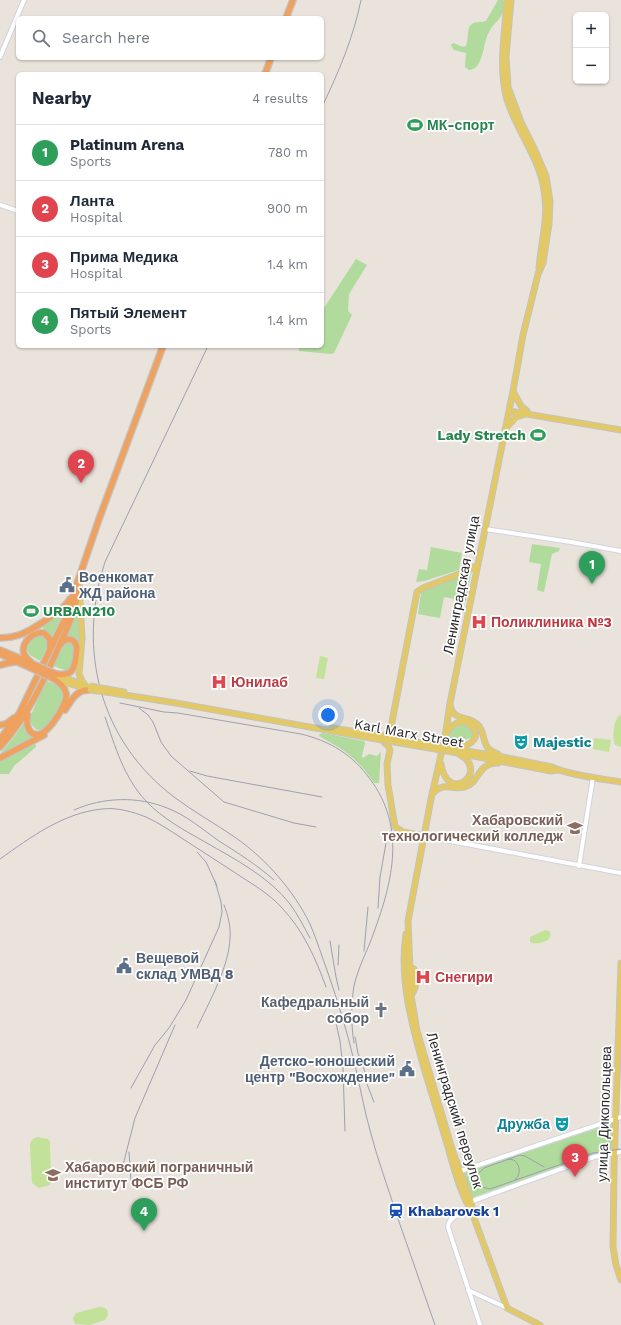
<!DOCTYPE html>
<meta charset="utf-8">
<style>
:root{--surface:#fff;--page:#f6f6f7;--text:#1f2937;--muted:#747a83;--line:#e0e1e3;--accent:#b45309}
body{margin:0;font-family:"Work Sans",sans-serif;background:var(--page);color:var(--text)}
.controls{position:absolute;right:12px;top:12px;display:grid;overflow:hidden;border-radius:6px;box-shadow:0 1px 3px #0004}
.controls button{width:36px;height:36px;display:grid;place-items:center;padding:0;border:0;border-bottom:1px solid var(--line);background:var(--surface);color:var(--text);font:20px sans-serif}
.you{position:absolute;left:328px;top:715px;width:14px;height:14px;margin:-10px;border:3px solid #fff;border-radius:50%;background:#1a73e8;box-shadow:0 0 0 6px #1a73e833}
.badge{display:grid;place-items:center;width:26px;height:26px;border-radius:50%;background:var(--accent);color:#fff;font-size:13px;font-weight:700}
.pin{position:absolute;translate:-50% -33px;filter:drop-shadow(0 1px 2px #0008)}
.pin::after{content:'';position:absolute;top:21px;width:14px;height:12px;background:inherit;clip-path:polygon(0 0,100% 0,50% 100%)}
.list{margin:0;padding:0;list-style:none}
h2{display:flex;justify-content:space-between;align-items:center;height:52px;margin:0;padding:0 16px;font-size:17px}
h2 small{font-size:13px;font-weight:400;color:var(--muted)}
.list li{display:grid;grid-template-columns:26px 1fr auto;gap:12px;align-items:center;box-sizing:border-box;height:56px;padding:0 16px;border-top:1px solid var(--line)}
.list b{display:block;font-size:15px;white-space:nowrap}
.list p{margin:0;font-size:13px;white-space:nowrap;color:var(--muted)}
.list em{font-size:13px;font-style:normal;color:var(--muted)}
.icon{flex:none;width:22px;height:22px;fill:none;stroke:currentColor;stroke-width:2;stroke-linecap:round;stroke-linejoin:round}
.map{position:relative;flex:none;width:621px;height:1325px;overflow:hidden}
.search{position:absolute;background:var(--surface);box-shadow:0 1px 3px #0004;left:16px;top:16px;width:308px;height:44px;display:flex;align-items:center;gap:10px;box-sizing:border-box;padding:0 14px;border-radius:6px;color:var(--muted);font-size:15px}
.panel{position:absolute;background:var(--surface);box-shadow:0 1px 3px #0004;left:16px;top:72px;width:308px;height:276px;border-radius:6px}
.map>svg:first-child{display:block}
</style>
<div class="map">
<svg width="621" height="1325" viewBox="0 0 621 1325">
<rect width="100%" height="100%" fill="#e9e3db"/>
<!-- green -->
<path fill="#b0db9c" d="M498,0h5l1,2c0,19 -9,17 -16,32 -5,10 -5,36 -19,36l-4,-3 1,-14 -12,-3 -3,-5 2,-2 10,4 3,-1c3,-6 0,-19 6,-22 4,-3 9,-1 14,-3z
M356,259l11,6 -18,29 -1,17 4,4 -18,38 -3,1 -32,-3v-5h23v-35z
M532,544l28,4 -1,3 -7,3 -8,38 -7,-2 4,-26 -12,-2z
M431,547l31,6 -3,17 -35,11 -8,1 3,-13 8,1z
M471,573l-5,28 -22,-4 -4,21 -22,-4 3,-21 5,-5z
M66,608l-14,29 -12,-12z
M76,611h1l3,21 -1,14 -13,-8z
M37,635c7,-1 9,2 12,8l-9,18 -10,-6 -3,-5 4,-11z
M70,641c9,6 4,23 -2,30l-15,-5 12,-24z
M47,681c5,2 14,5 16,11 4,10 -12,28 -18,37l-8,1c-2,-2 -5,-4 -6,-7 -2,-10 12,-33 16,-42z
M24,723l2,5 11,8 -37,20v-2l13,-16z
M463,723l10,6v8l-14,5 -8,-1 -1,2 -2,-1 2,-12z
M323,733l41,8 1,2 -3,13 1,2 6,-4 8,2 4,-4 -2,31h-5c-9,-14 -21,-27 -36,-36 -6,-4 -13,-7 -19,-11l1,-2z
M34,744l2,1v2l-22,19 -5,8h-9v-13z
M613,1123l-1,29 -18,3 -123,43 -8,-25z"/>
<!-- pitch -->
<path fill="#c1e298" d="M320,656l8,2 -4,21 -8,-1z
M621,715v32l-6,-2c-3,-7 -2,-27 6,-30z
M594,738l17,2 -2,12 -16,-3z
M545,930l4,1c7,10 -13,15 -19,11v-5z
M38,1137l10,2 2,3 1,38 -1,5 -11,3 -7,-5 -2,-38c1,-5 3,-7 8,-8z
M99,1307c6,0 9,2 9,8l-3,5 -15,5 -15,-1 -2,-6 3,-5z"/>
<g fill="none" stroke-linecap="round" stroke-linejoin="round">
<defs>
<path id="minor" d="M0,57l24,-57
M0,205l18,6
M485,529l86,13 50,9
M424,836l197,37
M579,866l14,-89
M458,1172l163,-55
M470,1202l124,-45 27,-5
M472,1210c-9,4 -23,5 -24,17l32,98
M468,1290l39,18"/>
<path id="major" d="M507,0c-2,33 -9,67 0,100 10,31 32,57 37,90 5,27 -3,52 -5,78
M511,0l-5,56 2,31 13,35 13,26 12,28 4,25 -1,23 -6,39 -5,11 -15,61 -10,56 -63,312 -5,34 -14,62 -23,122 3,74 6,36 35,118 19,52 2,14 34,93 33,17
M514,393l7,13 6,5
M509,411l112,19
M505,429l11,-12 7,-2
M78,581l2,8v12l2,37 -3,36 3,7 3,4
M57,675l28,10
M57,680l30,9
M107,689l17,3
M106,692l70,11 206,37 6,6 2,4 -3,14 1,21 7,42 8,5 21,4
M450,705c4,17 17,10 27,19 8,6 5,19 12,25 2,2 6,4 9,5
M332,728l51,8 5,-2 3,-7
M446,734c17,-32 51,10 10,13
M398,738l-6,-4 -1,-7 26,-135 6,-4 44,-17 11,-6
M448,748l55,9 49,10c16,8 50,12 69,15
M447,751l104,20 7,-1
M441,764c7,42 49,7 19,-9
M432,794c13,-14 20,-3 33,-7 15,-5 12,-24 33,-24
M406,934c-7,45 6,91 18,134 8,27 16,53 24,79 4,15 14,52 23,62
M621,963l-7,205 -1,79 3,18 5,15
M409,967l5,2c1,10 4,18 -3,26"/>
<path id="highway" d="M286,18l7,-18
M265,74l6,-16
M0,638c6,0 13,-1 19,-3 12,-4 45,-25 51,-36
M0,650l29,12
M0,654l31,14
M33,664c-4,-3 -7,-6 -9,-10 -3,-11 9,-23 20,-21l6,6v9
M0,665l8,-2 7,-1
M56,674c15,2 18,-3 20,-17 0,-4 2,-9 0,-12 -3,-8 -11,-7 -15,-1
M65,710c6,-9 11,-20 23,-20
M28,715c-3,9 1,22 12,19 10,-3 28,-31 26,-41 -2,-7 -7,-11 -12,-14
M0,725l6,-1 8,-6
M0,739l19,-25 46,-95 34,-100 64,-173
M0,747c27,-30 43,-64 59,-101 8,-17 17,-36 19,-55
M0,758l44,-23"/>
</defs>
<!-- minor casing -->
<use href="#minor" stroke="#d0d3e0" stroke-width="6"/>
<!-- major casing -->
<use href="#major" stroke="#c3c3c3" stroke-width="7"/>
<!-- highway casing -->
<use href="#highway" stroke="#c3c3c3" stroke-width="8"/>
<!-- minor -->
<use href="#minor" stroke="#fff" stroke-width="4"/>
<!-- major -->
<use href="#major" stroke="#e3c966" stroke-width="5"/>
<!-- highway -->
<use href="#highway" stroke="#efa160" stroke-width="5.5"/>
<!-- tram -->
<path stroke="#9ea0b1" stroke-width="1" d="M508,1159l6,1c7,7 7,13 1,20
M544,1167l-19,-11 -5,-1 -36,13 -6,6v7l4,6 8,2 103,-36 28,-4"/>
<!-- rail -->
<path stroke="#9ea0b1" stroke-width="1" d="M322,107c17,-36 31,-68 39,-107
M208,346l-103,216c-28,87 -6,178 69,235 20,15 42,27 62,41 30,21 58,53 74,86 7,16 12,33 18,49 10,29 19,58 26,88 6,24 10,49 17,73 7,27 17,53 25,79 13,37 26,75 39,112
M120,703l44,9 14,1 123,21c29,7 52,21 69,45 36,48 23,101 4,153 -6,18 -16,35 -20,54 -3,18 -3,39 0,57
M139,708l9,7 5,7 8,20 10,14 53,46 70,21 22,4
M105,717c10,29 19,61 41,84 17,18 38,29 59,41 30,17 64,35 85,62 8,11 14,23 20,34
M190,771l17,5 115,21
M74,810c29,-13 64,-14 93,-2 19,7 35,21 52,33 19,12 38,24 55,39
M197,852l9,10 11,24
M0,859c31,-22 63,-46 102,-50 15,-2 31,3 44,8 13,6 25,14 37,22 17,11 34,22 51,33 16,11 35,21 48,36 21,22 34,51 44,79
M378,908l2,-31 6,-34
M330,941l6,36 3,13
M364,951l4,-44
M338,965l1,-20
M334,1014l6,27 3,27 2,63
M197,1028c12,-26 32,-61 33,-90 1,-11 -2,-23 -6,-33
M355,1037l3,16 11,30
M365,1079l9,23
M131,1088l24,-43 14,-17 17,-28 33,-73 3,-15 -1,-10 -6,-21
M129,1152l2,29
M121,1173l14,-55 40,-93"/>
<defs>
<path id="major-bridge" d="M90,686l17,3
M90,690l16,2
M383,736l65,12
M382,740l65,11"/>
<path id="highway-bridge" d="M33,664l23,10
M31,668l23,11"/>
</defs>
<!-- major-bridge casing -->
<use href="#major-bridge" stroke="#c3c3c3" stroke-width="7" stroke-linecap="butt"/>
<!-- highway-bridge casing -->
<use href="#highway-bridge" stroke="#c3c3c3" stroke-width="8" stroke-linecap="butt"/>
<!-- major-bridge -->
<use href="#major-bridge" stroke="#e3c966" stroke-width="5"/>
<!-- highway-bridge -->
<use href="#highway-bridge" stroke="#efa160" stroke-width="5.5"/>
</g>
<!-- icons -->
<defs>
<symbol id="stadium-bare" viewBox="-9 -9 18 18"><path d="M0-5a6.5 5 0 1 0 0 10a6.5 5 0 1 0 0-10ZM-3.5-1.8h7v3.6h-7Z" fill="#2e9e5b" stroke="#fff" stroke-width="2.5" paint-order="stroke"/></symbol>
<symbol id="civic-bare" viewBox="-9 -9 18 18"><path d="M-.6-6.5H3V-4.5H.6V-3L4-1V1h2V6H-6V1h2V-1L-.6-3ZM-1.2 2.5V6h2.4V2.5Z" fill="#5c6f8a" stroke="#fff" stroke-width="2.5" paint-order="stroke"/></symbol>
<symbol id="hospital-bare" viewBox="-9 -9 18 18"><path d="M-5-5h3v3.5h4V-5h3V5h-3V1.5h-4V5h-3Z" fill="#e0444e" stroke="#fff" stroke-width="2.5" paint-order="stroke"/></symbol>
<symbol id="theatre-bare" viewBox="-9 -9 18 18"><path d="M-5-5.5Q0-4 5-5.5V0Q5 5 0 6Q-5 5-5 0ZM-3.3-2.5H-1v1.5H-3.3ZM1-2.5H3.3v1.5H1ZM-2.8 1Q0 5.5 2.8 1Z" fill="#0f9aa8" stroke="#fff" stroke-width="2.5" paint-order="stroke"/></symbol>
<symbol id="university-bare" viewBox="-9 -9 18 18"><path d="M0-5L7-2L0 1L-7-2ZM-4 1L0 2.5L4 1V4Q0 6-4 4Z" fill="#8d6e63" stroke="#fff" stroke-width="2.5" paint-order="stroke"/></symbol>
<symbol id="church-bare" viewBox="-9 -9 18 18"><path d="M-1.2-6h2.4v3.5h3.3v2.4h-3.3V6h-2.4V-.1h-3.3v-2.4h3.3Z" fill="#6b7280" stroke="#fff" stroke-width="2.5" paint-order="stroke"/></symbol>
<symbol id="station-bare" viewBox="-9 -9 18 18"><path d="M-3-6H3Q5-6 5-4V2Q5 4 3 4L4.5 6H3L1.5 4h-3L-3 6H-4.5L-3 4Q-5 4-5 2V-4Q-5-6-3-6ZM-3.5-4v3h7v-3ZM-3.5 1v1.5H-2V1ZM2 1v1.5H3.5V1Z" fill="#1a4fb4" stroke="#fff" stroke-width="2.5" paint-order="stroke"/></symbol>
</defs>
<g fill-rule="evenodd">
<use href="#stadium-bare" x="404" y="114" width="22" height="22"/>
<use href="#stadium-bare" x="527" y="424" width="22" height="22"/>
<use href="#civic-bare" x="56" y="574" width="22" height="22"/>
<use href="#stadium-bare" x="20" y="600" width="22" height="22"/>
<use href="#hospital-bare" x="468" y="611" width="22" height="22"/>
<use href="#hospital-bare" x="208" y="671" width="22" height="22"/>
<use href="#theatre-bare" x="510" y="731" width="22" height="22"/>
<use href="#university-bare" x="564" y="817" width="22" height="22"/>
<use href="#civic-bare" x="113" y="955" width="22" height="22"/>
<use href="#hospital-bare" x="412" y="966" width="22" height="22"/>
<use href="#church-bare" x="370" y="999" width="22" height="22"/>
<use href="#civic-bare" x="396" y="1058" width="22" height="22"/>
<use href="#theatre-bare" x="551" y="1113" width="22" height="22"/>
<use href="#university-bare" x="42" y="1164" width="22" height="22"/>
<use href="#station-bare" x="385" y="1200" width="22" height="22"/>
</g>
<g text-anchor="middle" stroke-width="3.5" stroke-linejoin="round" paint-order="stroke">
<!-- leisure labels -->
<g font-size="14" font-weight="bold" fill="#27864d" stroke="#fff" text-anchor="start">
<text x="427" y="130">МК-спорт</text>
<text x="526" y="440" text-anchor="end">Lady Stretch</text>
<text x="43" y="616">URBAN210</text>
</g>
<!-- service labels -->
<g font-size="14" font-weight="bold" fill="#4e5e75" stroke="#fff" text-anchor="start">
<text x="79" y="582">Военкомат<tspan x="79" dy="16">ЖД района</tspan></text>
<text x="136" y="963">Вещевой<tspan x="136" dy="16">склад УМВД 8</tspan></text>
<text x="395" y="1066" text-anchor="end">Детско-юношеский<tspan x="395" dy="16">центр "Восхождение"</tspan></text>
</g>
<!-- street labels -->
<g font-size="14" fill="#282828" stroke="#fff">
<text transform="translate(461 585) rotate(-79)" y="5">Ленинградская улица</text>
<text transform="translate(409 733) rotate(10)" y="5">Karl Marx Street</text>
<text transform="translate(455 1110) rotate(73)" y="5">Ленинградский переулок</text>
<text transform="translate(604 1114) rotate(-88)" y="5">улица Дикопольцева</text>
</g>
<!-- health labels -->
<g font-size="14" font-weight="bold" fill="#be3a42" stroke="#fff" text-anchor="start">
<text x="491" y="627">Поликлиника №3</text>
<text x="231" y="687">Юнилаб</text>
<text x="435" y="982">Снегири</text>
</g>
<!-- culture labels -->
<g font-size="14" font-weight="bold" fill="#0d838f" stroke="#fff" text-anchor="start">
<text x="533" y="747">Majestic</text>
<text x="550" y="1129" text-anchor="end">Дружба</text>
</g>
<!-- education labels -->
<g font-size="14" font-weight="bold" fill="#785e54" stroke="#fff" text-anchor="end">
<text x="563" y="825">Хабаровский<tspan x="563" dy="16">технологический колледж</tspan></text>
<text x="65" y="1172" text-anchor="start">Хабаровский пограничный<tspan x="65" dy="16">институт ФСБ РФ</tspan></text>
</g>
<!-- worship labels -->
<g font-size="14" font-weight="bold" fill="#5b616d" stroke="#fff" text-anchor="end">
<text x="369" y="1007">Кафедральный<tspan x="369" dy="16">собор</tspan></text>
</g>
<!-- transit labels -->
<g font-size="14" font-weight="bold" fill="#164399" stroke="#fff" text-anchor="start">
<text x="408" y="1216">Khabarovsk 1</text>
</g>
</g>
</svg>
<div class="controls">
<button>+</button>
<button>−</button>
</div>
<div class="you"></div>
<div class="pin badge" style="left:592px;top:584px;background:#2e9e5b">1</div>
<div class="pin badge" style="left:81px;top:483px;background:#e0444e">2</div>
<div class="pin badge" style="left:575px;top:1177px;background:#e0444e">3</div>
<div class="pin badge" style="left:144px;top:1231px;background:#2e9e5b">4</div>
<div class="search"><svg class="icon" aria-label="search" viewBox="0 0 24 24"><circle cx="10" cy="10" r="6"/><path d="M15 15l6 6"/></svg>Search here</div>
<section class="panel">
<h2>Nearby<small>4 results</small></h2>
<ul class="list">
<li><span class="badge" style="background:#2e9e5b">1</span><div><b>Platinum Arena</b><p>Sports</p></div><em>780 m</em></li>
<li><span class="badge" style="background:#e0444e">2</span><div><b>Ланта</b><p>Hospital</p></div><em>900 m</em></li>
<li><span class="badge" style="background:#e0444e">3</span><div><b>Прима Медика</b><p>Hospital</p></div><em>1.4 km</em></li>
<li><span class="badge" style="background:#2e9e5b">4</span><div><b>Пятый Элемент</b><p>Sports</p></div><em>1.4 km</em></li>
</ul>
</section>
</div>
